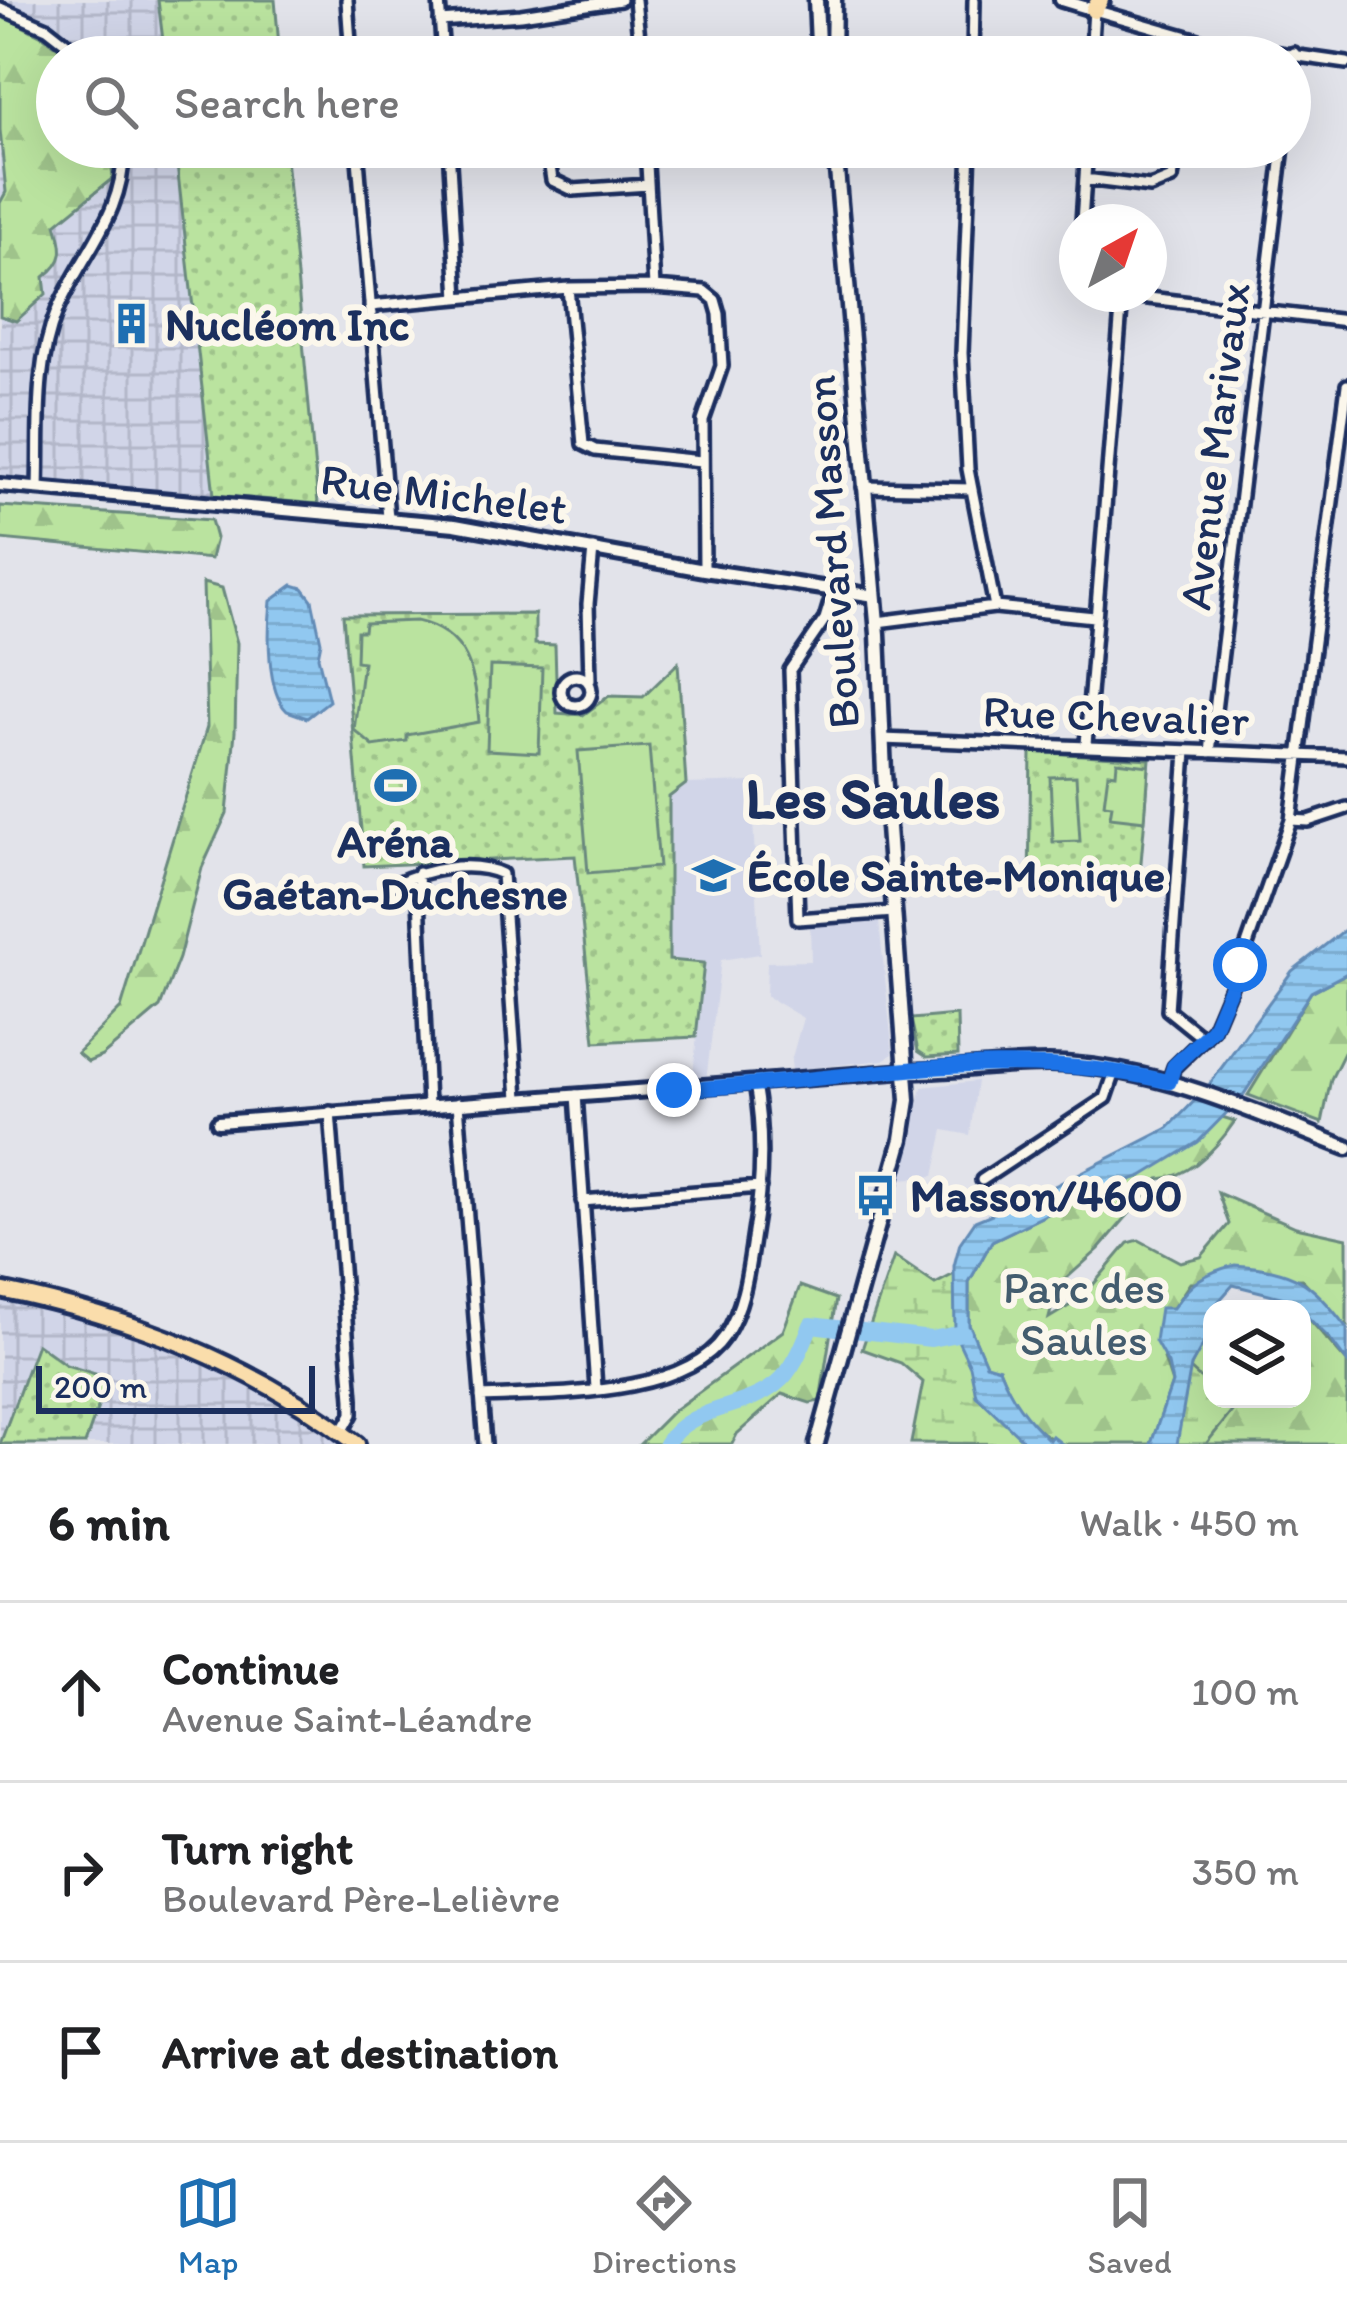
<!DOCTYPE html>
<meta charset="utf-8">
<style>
:root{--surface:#fff;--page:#f6f6f6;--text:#202124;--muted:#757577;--line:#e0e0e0;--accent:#1f6fb2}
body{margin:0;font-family:Itim,sans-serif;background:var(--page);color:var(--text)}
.controls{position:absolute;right:36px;bottom:36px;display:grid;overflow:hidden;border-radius:24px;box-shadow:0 12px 48px #0002}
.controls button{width:108px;height:108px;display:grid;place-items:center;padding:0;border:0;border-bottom:3px solid var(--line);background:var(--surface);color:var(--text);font:60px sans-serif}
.compass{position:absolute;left:1059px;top:204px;width:108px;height:108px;border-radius:50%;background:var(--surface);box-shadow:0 12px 48px #0002;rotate:40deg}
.scale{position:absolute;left:36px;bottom:30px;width:279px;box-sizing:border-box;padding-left:12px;border:6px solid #1b2f5e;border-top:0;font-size:33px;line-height:42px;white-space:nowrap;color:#1b2f5e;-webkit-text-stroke:9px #fbf7ec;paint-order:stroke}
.stop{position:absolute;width:36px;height:36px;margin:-27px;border:9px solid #1a73e8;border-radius:50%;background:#fff}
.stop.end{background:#1a73e8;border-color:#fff;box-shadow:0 3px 12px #0008}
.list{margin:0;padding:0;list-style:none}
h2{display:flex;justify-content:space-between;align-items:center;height:156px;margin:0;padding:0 48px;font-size:51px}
h2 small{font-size:39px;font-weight:400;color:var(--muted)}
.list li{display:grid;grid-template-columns:78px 1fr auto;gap:36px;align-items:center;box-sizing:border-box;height:180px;padding:0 48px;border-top:3px solid var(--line)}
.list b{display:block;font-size:45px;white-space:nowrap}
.list p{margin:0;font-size:39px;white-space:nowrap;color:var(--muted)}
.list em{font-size:39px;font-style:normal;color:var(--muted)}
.icon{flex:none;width:66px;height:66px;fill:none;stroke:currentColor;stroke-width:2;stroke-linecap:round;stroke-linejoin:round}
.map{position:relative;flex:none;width:1347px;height:1444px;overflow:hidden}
.search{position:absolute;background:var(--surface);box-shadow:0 12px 48px #0002;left:36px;right:36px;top:36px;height:132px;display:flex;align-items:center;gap:30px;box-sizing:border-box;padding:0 42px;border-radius:66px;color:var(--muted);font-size:45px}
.sheet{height:696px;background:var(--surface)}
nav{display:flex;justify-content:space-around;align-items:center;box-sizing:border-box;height:168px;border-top:3px solid var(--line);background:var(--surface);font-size:33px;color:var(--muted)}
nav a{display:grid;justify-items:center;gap:6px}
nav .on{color:var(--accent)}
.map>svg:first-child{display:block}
</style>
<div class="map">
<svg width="1347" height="1444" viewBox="0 0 1347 1444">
<defs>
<pattern id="industrial-grid" width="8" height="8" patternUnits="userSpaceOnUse" patternTransform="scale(3)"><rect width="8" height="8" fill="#d1d5e8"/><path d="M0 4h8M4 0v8" fill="none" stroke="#b3b7c9"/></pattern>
<pattern id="grass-dots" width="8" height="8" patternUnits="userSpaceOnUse" patternTransform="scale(3)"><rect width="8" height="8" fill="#bae39f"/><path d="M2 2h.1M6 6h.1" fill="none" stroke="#9fc38b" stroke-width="1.8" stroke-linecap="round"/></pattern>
<pattern id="forest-firs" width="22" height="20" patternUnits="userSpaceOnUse" patternTransform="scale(3)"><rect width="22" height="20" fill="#bae39f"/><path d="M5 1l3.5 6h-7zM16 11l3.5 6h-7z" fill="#9fc38b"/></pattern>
<pattern id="wetland-marsh" width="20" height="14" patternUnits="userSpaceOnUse" patternTransform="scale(3)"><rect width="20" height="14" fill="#bae39f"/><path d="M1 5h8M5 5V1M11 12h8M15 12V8" fill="none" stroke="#9fc38b"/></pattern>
<pattern id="water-rules" width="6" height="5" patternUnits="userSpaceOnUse" patternTransform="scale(3)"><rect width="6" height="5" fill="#91c8f0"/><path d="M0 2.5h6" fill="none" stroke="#7cacd0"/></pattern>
</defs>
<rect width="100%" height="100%" fill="#e2e3ea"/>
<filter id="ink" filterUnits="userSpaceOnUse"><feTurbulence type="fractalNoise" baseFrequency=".00833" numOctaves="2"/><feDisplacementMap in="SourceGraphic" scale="24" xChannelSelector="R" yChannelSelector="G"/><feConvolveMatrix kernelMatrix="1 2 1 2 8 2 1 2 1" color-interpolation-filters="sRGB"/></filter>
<g filter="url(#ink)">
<!-- built -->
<path fill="#d1d5e8" d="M751,782l9,172 -39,6 -15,121 -14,4 12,-121 -35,-3v-164l17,-13z
M879,922l14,132 -10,6 -91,10 -1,-9 12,-43 -37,-22 1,-34 44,-1 -1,-36z
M977,1081l-7,54 -26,-5 -10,46 -33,3 21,-92z"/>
<!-- industrial -->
<path fill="url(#industrial-grid)" d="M0,0h158l7,57h-108v90h118l39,348 -214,-20z
M0,1298l75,17 89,29 129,65 50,35h-343z"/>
<!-- grass -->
<path fill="url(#grass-dots)" stroke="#6a897e" stroke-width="3" d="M158,0h117l5,57h-115z
M175,147h110l33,357 -104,-9z
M535,614v30l20,1 2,68 26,2 26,-19 34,1 35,-34 8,121 -17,13v163l35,3 -8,74 -101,5 -20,-186 -211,10 -21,-251z
M1031,752l119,7 -11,126 -100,4 -10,-6z
M957,1015l1,40 -31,2 -9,-6 -7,-32z
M37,1344l29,21 42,13 -23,66h-85z"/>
<!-- forest -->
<path fill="url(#forest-firs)" stroke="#6a897e" stroke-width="3" d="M0,15l46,23 26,19h-15v90h53l3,31 -57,46c7,25 11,36 -12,53l2,17 -30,27 -16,-5v-113l6,-11 -6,-62z
M0,506l211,14 5,18 -5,21 -211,-20z
M203,583l19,5 15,55 -2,89 -8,81 -25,55 -23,90 -19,49 -58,49 -14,6 -11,-9 44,-45 86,-281z
M1347,973v74l-16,32 -9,44 -74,-28 63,-103z
M1222,1117l13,4c-17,25 -44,56 -76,58l-60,70 -42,38 -8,31 33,-20 46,-55 11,-3 41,22 21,-5 28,-33 -11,-31 78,34 51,11v90l-45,-49 -112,4 -17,25 -9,51 8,24 -21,61h-89c-32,-13 -50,-43 -63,-76l-13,-3 -17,-40v-43l23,-41 95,-46 55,-19z
M800,1286l36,13 -16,102 -10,2 -28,-9 -45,40 -5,10h-92l33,-33 110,-80z
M1302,1311l45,51v82h-170l14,-78 21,-45v78h90z"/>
<!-- wetland -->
<path fill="url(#wetland-marsh)" stroke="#6a897e" stroke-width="3" d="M894,1256l41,28 27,-14 1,63 75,111 -127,-1 12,-61 -22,-19 -39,-14z
M1178,1358l34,31v10h10l12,10 -28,35h-40z"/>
<!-- garden -->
<path fill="#bae39f" stroke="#6a897e" stroke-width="3" d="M416,621c54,12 59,53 63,101l-72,13v6l-34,5 -19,-16 9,-68 -7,-1 1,-30h7l1,-8z
M490,666l52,2 -3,85 -52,-3z
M649,746l10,121 -71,6 -10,-122z
M1117,762l32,4 -4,55 -35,-4 2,-12 -8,-1 4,-31 8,1z
M1076,776l4,65 -27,1 -3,-65z"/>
<!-- water -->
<path fill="url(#water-rules)" stroke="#628bb6" stroke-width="3" d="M293,585l10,3 9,12 9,42 -3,15 11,44 -22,17 -20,-7c-21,-20 -19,-81 -16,-110z
M1347,928v45l-36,19 -69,105 -44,45 -56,34 -55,19 -95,46 -23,41v43l17,39 13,4c12,30 26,49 50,72l3,-4 10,8h-35l-51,-49 -6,-29 -15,-32 -1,-68 6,-23 15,-22 58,-24 135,-69 38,-39 86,-118z
M1235,1265c60,5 75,15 112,63v34l-17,-23 -41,-40 -56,-14 -21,24 -4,27 -17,30 -14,78h-26l21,-61 -4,-19 -13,-23 5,-33h13c18,-26 31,-35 62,-43z"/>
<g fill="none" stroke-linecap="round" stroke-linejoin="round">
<!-- river -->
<path stroke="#91c8f0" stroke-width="16" d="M666,1444c24,-39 77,-33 110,-60 17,-13 27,-39 35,-59l120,14 32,-6"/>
<defs>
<path id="minor" d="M347,0l4,57
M439,0l4,57
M635,0l6,57
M0,8l47,20 37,29
M440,21l81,-6 99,-15
M973,57l1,-57
M1091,57l3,-47 115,33 138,20
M1188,57l2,-19
M1290,88l4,-35
M357,147l31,371
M449,147l9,151
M547,147l5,33 21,10 75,-5
M646,147l8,140
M970,147l-8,206 6,116 27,138 99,10
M1085,179l65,8 22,-9 6,-31
M1082,222l5,-75
M568,288l15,156 12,6 106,11
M1114,294l233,27
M370,306l198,-18 86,-1 50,4 11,9 4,14 3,52 -19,55 1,149
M863,487l109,2
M38,488c2,-59 -4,-121 19,-177 24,-57 69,-98 66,-164
M834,589l-9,30 -35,51 8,249 96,-7
M877,622l118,-15
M561 691a15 15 0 1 1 30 0a15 15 0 1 1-30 0Z
M590,680l-2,-76 5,-55
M882,739l465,18
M1086,744l36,-448
M1186,751l-18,259 36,29
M1210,752l73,-605
M1291,820l17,1 39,-13
M418,873l10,232
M395,884c30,-14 75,-25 107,-10l16,224
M1169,1081l5,-14 39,-38 27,-64 51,-145 56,-435
M576,1095l20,293
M458,1103l27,341
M330,1112l22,287v15l-10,18
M982,1180l124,-82 10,-29
M582,1201l178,-14
M481,1397c68,-4 202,1 244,-61 19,-29 23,-64 28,-97 9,-52 11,-104 2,-156"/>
<path id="tertiary" d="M1061,0l33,10
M0,485l455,40 249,45 171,26
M218,1122l689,-51"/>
<path id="secondary" d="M816,0l2,44 5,13
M833,57l1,-57
M907,1071c52,1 105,-10 157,-7 100,6 191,48 283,84
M817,1444l85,-305 6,-39 -24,-327 -6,-139 -43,-487"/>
<path id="primary" d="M0,1290c131,27 250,72 357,154"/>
<path id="motorway" d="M1094,10l6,-10"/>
</defs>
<!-- minor casing -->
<use href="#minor" stroke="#1b2f5e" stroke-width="18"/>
<!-- tertiary casing -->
<use href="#tertiary" stroke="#1b2f5e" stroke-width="20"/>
<!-- secondary casing -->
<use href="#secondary" stroke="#1b2f5e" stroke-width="21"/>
<!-- primary casing -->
<use href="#primary" stroke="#1b2f5e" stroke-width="22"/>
<!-- motorway casing -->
<use href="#motorway" stroke="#1b2f5e" stroke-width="26"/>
<!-- minor -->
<use href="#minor" stroke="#fbf7ec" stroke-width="9"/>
<!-- tertiary -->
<use href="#tertiary" stroke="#fbf7ec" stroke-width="10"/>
<!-- secondary -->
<use href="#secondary" stroke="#fbf7ec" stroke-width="12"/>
<!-- primary -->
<use href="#primary" stroke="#faddab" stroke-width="14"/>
<!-- motorway -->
<use href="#motorway" stroke="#faddab" stroke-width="16"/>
</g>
</g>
<g fill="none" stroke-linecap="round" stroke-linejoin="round" filter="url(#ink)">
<!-- route -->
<path stroke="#1a73e8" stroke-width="15" d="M674,1090c164,-7 333,-48 495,-8l5,-16 39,-37 27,-64"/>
</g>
<!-- icons -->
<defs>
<symbol id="building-bare" viewBox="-9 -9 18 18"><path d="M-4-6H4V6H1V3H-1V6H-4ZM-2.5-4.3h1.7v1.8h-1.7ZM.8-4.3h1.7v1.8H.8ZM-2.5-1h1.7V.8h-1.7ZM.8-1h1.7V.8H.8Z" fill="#1f6fb2" stroke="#fbf7ec" stroke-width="2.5" paint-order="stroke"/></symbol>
<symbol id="stadium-bare" viewBox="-9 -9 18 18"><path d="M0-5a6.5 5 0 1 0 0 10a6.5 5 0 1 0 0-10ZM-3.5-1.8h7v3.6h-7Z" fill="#1f6fb2" stroke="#fbf7ec" stroke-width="2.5" paint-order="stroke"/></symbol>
<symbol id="school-bare" viewBox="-9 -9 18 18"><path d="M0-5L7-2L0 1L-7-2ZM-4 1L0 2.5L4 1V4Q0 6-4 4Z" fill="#1f6fb2" stroke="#fbf7ec" stroke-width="2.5" paint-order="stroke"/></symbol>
<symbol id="bus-bare" viewBox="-9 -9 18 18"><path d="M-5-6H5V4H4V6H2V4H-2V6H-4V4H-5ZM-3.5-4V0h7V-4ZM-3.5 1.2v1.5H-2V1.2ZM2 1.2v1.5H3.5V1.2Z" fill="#1f6fb2" stroke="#fbf7ec" stroke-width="2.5" paint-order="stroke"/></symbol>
</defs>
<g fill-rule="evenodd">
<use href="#building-bare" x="102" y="294" width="59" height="59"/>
<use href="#stadium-bare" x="366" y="756" width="59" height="59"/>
<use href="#school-bare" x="684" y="846" width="59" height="59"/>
<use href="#bus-bare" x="846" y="1166" width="59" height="59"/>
</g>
<g text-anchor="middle" stroke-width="12" stroke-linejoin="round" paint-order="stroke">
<!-- poi labels -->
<g font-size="45" font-weight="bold" fill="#1b2f5e" stroke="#fbf7ec" text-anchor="start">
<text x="165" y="340">Nucléom Inc</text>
<text x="395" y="857" text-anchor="middle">Aréna<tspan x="395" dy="52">Gaétan-Duchesne</tspan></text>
<text x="747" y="891">École Sainte-Monique</text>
<text x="910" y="1211">Masson/4600</text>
</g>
<!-- street labels -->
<g font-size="45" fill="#1b2f5e" stroke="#fbf7ec">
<text transform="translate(1214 446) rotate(-83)" y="16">Avenue Marivaux</text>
<text transform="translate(444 493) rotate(7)" y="16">Rue Michelet</text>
<text transform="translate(831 552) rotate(-94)" y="16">Boulevard Masson</text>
<text transform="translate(1116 715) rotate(2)" y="16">Rue Chevalier</text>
</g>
<!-- park labels -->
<g font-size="45" fill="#435c6e" stroke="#fbf7ec">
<text x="1084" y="1303">Parc des<tspan x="1084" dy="52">Saules</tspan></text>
</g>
<!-- district labels -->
<g font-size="57" font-weight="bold" fill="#1b2f5e" stroke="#fbf7ec">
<text x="873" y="818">Les Saules</text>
</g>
</g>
</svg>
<div class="controls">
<button><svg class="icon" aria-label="layers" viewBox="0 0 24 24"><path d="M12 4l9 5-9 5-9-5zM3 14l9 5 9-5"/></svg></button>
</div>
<svg class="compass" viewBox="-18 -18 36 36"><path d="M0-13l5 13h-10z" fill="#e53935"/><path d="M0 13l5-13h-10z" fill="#757577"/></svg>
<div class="scale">200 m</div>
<div class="stop" style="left:1240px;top:965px"></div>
<div class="stop end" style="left:674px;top:1090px"></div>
<div class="search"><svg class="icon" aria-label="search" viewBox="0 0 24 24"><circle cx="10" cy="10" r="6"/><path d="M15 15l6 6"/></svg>Search here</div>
</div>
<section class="sheet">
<h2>6 min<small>Walk · 450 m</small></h2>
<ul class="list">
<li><svg class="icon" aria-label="ahead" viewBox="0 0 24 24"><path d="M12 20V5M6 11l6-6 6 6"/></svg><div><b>Continue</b><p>Avenue Saint-Léandre</p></div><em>100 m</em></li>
<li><svg class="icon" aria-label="right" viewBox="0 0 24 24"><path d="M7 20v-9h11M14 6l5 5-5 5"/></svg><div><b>Turn right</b><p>Boulevard Père-Lelièvre</p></div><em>350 m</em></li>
<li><svg class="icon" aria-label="arrive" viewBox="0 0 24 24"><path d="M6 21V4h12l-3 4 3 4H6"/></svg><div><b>Arrive at destination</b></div></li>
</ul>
</section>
<nav>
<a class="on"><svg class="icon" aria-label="map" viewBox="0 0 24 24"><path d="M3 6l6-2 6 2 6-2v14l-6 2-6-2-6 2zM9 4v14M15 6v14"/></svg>Map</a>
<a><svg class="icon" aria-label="directions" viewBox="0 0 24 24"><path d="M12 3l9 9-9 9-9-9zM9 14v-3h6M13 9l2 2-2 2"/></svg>Directions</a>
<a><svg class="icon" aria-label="saved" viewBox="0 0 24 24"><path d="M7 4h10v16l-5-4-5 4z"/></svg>Saved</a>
</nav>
